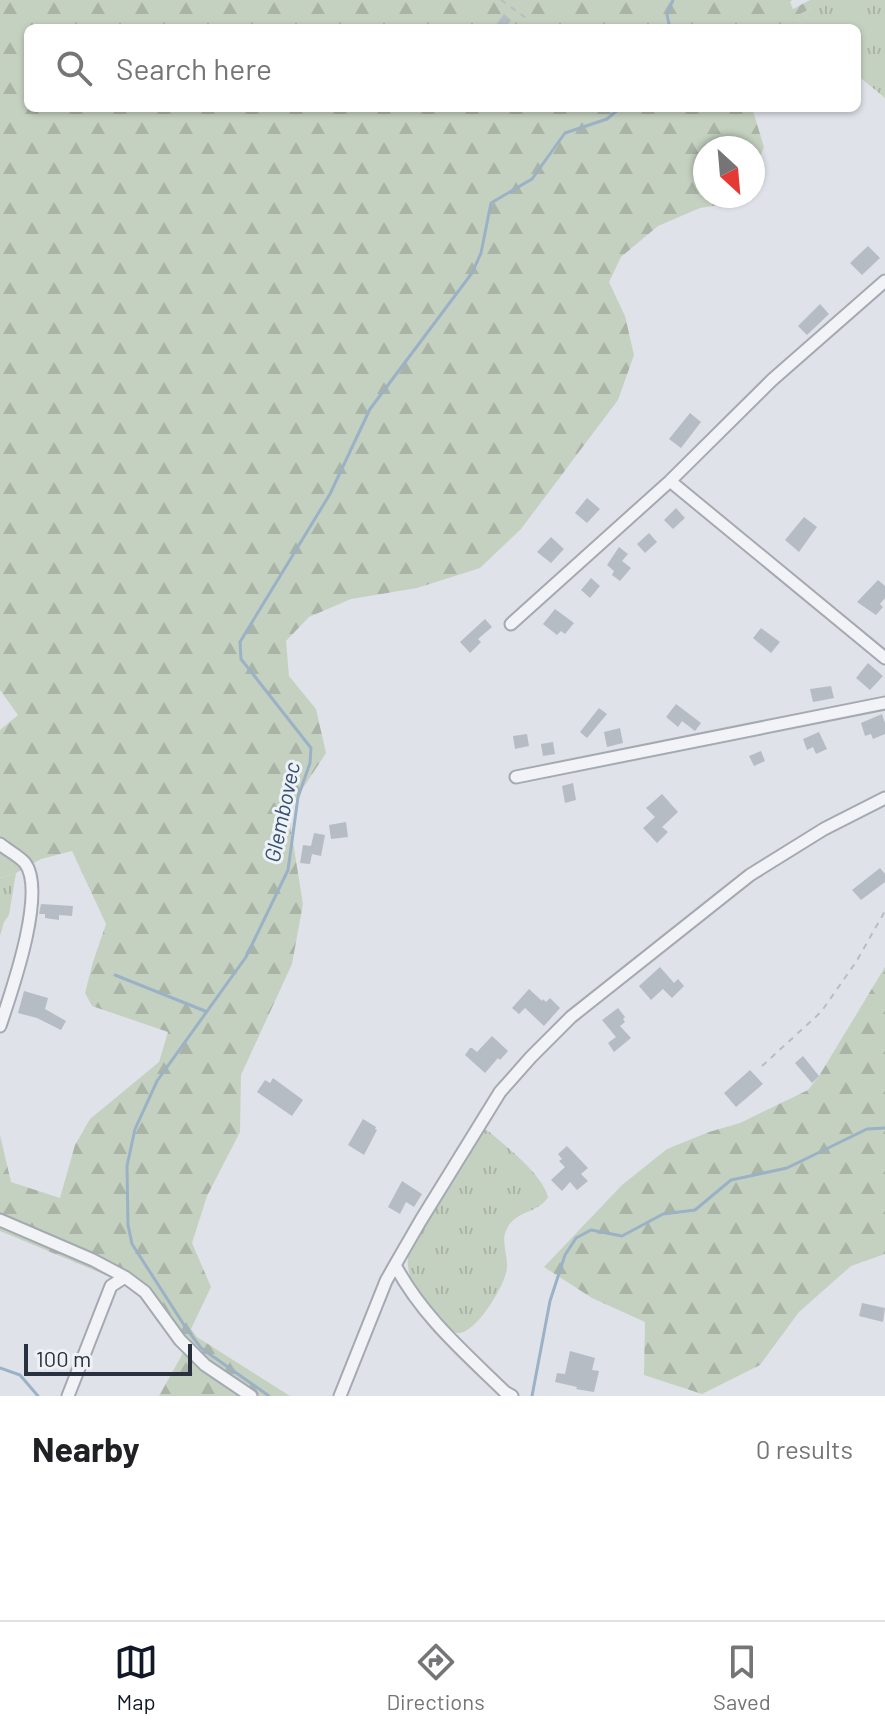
<!DOCTYPE html>
<style>
:root{--surface:#fff;--page:#f6f6f6;--text:#202124;--muted:#757577;--line:#e0e0e0;--accent:#111827}
body{margin:0;font-family:Barlow,sans-serif;background:var(--page);color:var(--text)}
.compass{position:absolute;left:693px;top:136px;width:72px;height:72px;border-radius:50%;background:var(--surface);box-shadow:0 2px 6px #0004;rotate:154deg}
.scale{position:absolute;left:24px;bottom:20px;width:168px;box-sizing:border-box;padding-left:8px;border:4px solid #29313e;border-top:0;font-size:22px;line-height:28px;white-space:nowrap;color:#29313e;-webkit-text-stroke:6px #eef1f5;paint-order:stroke}
.list{margin:0;padding:0;list-style:none}
h2{display:flex;justify-content:space-between;align-items:center;height:104px;margin:0;padding:0 32px;font-size:34px}
h2 small{font-size:26px;font-weight:400;color:var(--muted)}
.icon{flex:none;width:44px;height:44px;fill:none;stroke:currentColor;stroke-width:2;stroke-linecap:round;stroke-linejoin:round}
.map{position:relative;flex:none;width:885px;height:1396px;overflow:hidden}
.search{position:absolute;background:var(--surface);box-shadow:0 2px 6px #0004;left:24px;right:24px;top:24px;height:88px;display:flex;align-items:center;gap:20px;box-sizing:border-box;padding:0 28px;border-radius:12px;color:var(--muted);font-size:30px}
.sheet{height:224px;background:var(--surface)}
nav{display:flex;justify-content:space-around;align-items:center;box-sizing:border-box;height:112px;border-top:2px solid var(--line);background:var(--surface);font-size:22px;color:var(--muted)}
nav a{display:grid;justify-items:center;gap:4px}
nav .on{color:var(--accent)}
.map>svg:first-child{display:block}
</style>
<div class="map">
<svg width="885" height="1396" viewBox="0 0 885 1396">
<defs>
<pattern id="grass-tufts" width="24" height="20" patternUnits="userSpaceOnUse" patternTransform="scale(2)"><rect width="24" height="20" fill="#c5d1c0"/><path d="M3 7l-1-3M5 7V3M7 7l1-3M15 17l-1-3M17 17v-4M19 17l1-3" fill="none" stroke="#a9b4a6"/></pattern>
<pattern id="forest-firs" width="22" height="20" patternUnits="userSpaceOnUse" patternTransform="scale(2)"><rect width="22" height="20" fill="#c5d1c0"/><path d="M5 1l3.5 6h-7zM16 11l3.5 6h-7z" fill="#a9b4a6"/></pattern>
</defs>
<rect width="100%" height="100%" fill="#dfe2e8"/>
<!-- grass -->
<path fill="url(#grass-tufts)" d="M817,0h68v98l-28,-23v-47h-52l-7,-9v-4l12,-6 6,-6z
M16,873l-7,42 -5,7 -4,14v-58z
M482,1129l5,1c19,16 55,44 61,67 -10,17 -34,13 -42,34 -5,10 2,25 1,37 -1,16 -32,68 -50,65 -12,-3 -20,-16 -28,-24 -15,-18 -23,-33 -21,-56z"/>
<!-- forest -->
<path fill="url(#forest-firs)" d="M0,0h792l-2,2 3,7 17,-9h7v3l-7,6 -12,6v4l7,9h-777v80h724l12,39 -11,26v-25h-48v48h39l-2,5 -42,7 -42,18 -37,31 -12,25 16,34 9,39 -16,45 -97,129 -41,39 -63,20 -66,11 -42,18 -23,24 3,35 27,33 10,44 -38,58 15,93 -11,60 -51,111 -1,57 -33,64 -15,47 19,44 -20,42 6,8 93,59h-131l24,-43 -39,-57 -17,-12 -127,-53v-96l11,47 49,16 15,-53 15,-26 69,-57 9,-30 -76,-26 -7,-13 8,-31 13,-38 -34,-73 -31,8 -25,14 -16,5v-148l18,-15 -18,-25z
M885,967v287l-34,12 -52,46 -39,53 -58,29 -58,-19 1,-53 -53,-24 -48,-31 78,-82 45,-36 42,-17 31,-9 68,-33 11,-14z"/>
<g fill="none" stroke-linecap="round" stroke-linejoin="round">
<!-- stream -->
<path stroke="#9bb1c6" stroke-width="3" d="M670,28l-3,-13 6,-15
M115,975l90,36
M0,1368l20,7 18,21
M269,1396l-68,-48 -15,-20 -54,-84 -4,-19 -1,-59 8,-37 22,-48 89,-124 42,-87 10,-73 12,-34 1,-15 -70,-89 -1,-17 90,-148 40,-85 102,-136 9,-20 10,-50 41,-24 33,-46 42,-14 13,-11
M532,1396l18,-95 15,-46 11,-17 15,-8 31,6 41,-22 32,-4 36,-30 56,-12 80,-39 18,-1"/>
</g>
<!-- building -->
<path fill="#b6bcc4" d="M504,14l7,6 -5,8h-12z
M868,246l12,12 -18,17 -12,-12z
M820,304l9,10 -22,21 -9,-9z
M690,413l11,9 -20,26 -12,-9z
M587,498l13,11 -13,14 -12,-10z
M676,508l9,10 -12,11 -9,-9z
M804,517l13,10 -18,25 -14,-12z
M649,533l8,9 -12,11 -8,-9z
M551,537l13,12 -13,14 -14,-11z
M619,547l9,7 -6,7 9,7 -11,13 -8,-6 2,-4 -7,-6z
M591,578l9,8 -10,12 -9,-8z
M878,580l7,6v12l-5,6 3,3 -7,8 -19,-13z
M555,609l19,14 -9,11 -4,-3 -4,4 -14,-11z
M485,619l7,8 -14,12 3,3 -11,11 -10,-11z
M761,628l19,14 -9,11 -18,-15z
M868,663l15,13 -13,14 -14,-12z
M831,686l3,12 -21,4 -3,-13z
M676,704l25,19 -6,8 -13,-10 -4,6 -12,-10z
M599,708l8,6 -20,24 -7,-6z
M882,714l3,9v11l-12,5 -2,-5 -6,2 -4,-13z
M620,728l3,15 -16,4 -3,-15z
M819,732l8,17 -11,5 -3,-7 -6,3 -4,-11z
M527,734l2,12 -14,3 -2,-13z
M553,742l2,12 -12,2 -2,-12z
M761,751l4,10 -11,5 -5,-10z
M573,783l3,17 -11,3 -3,-17z
M662,794l16,18 -16,15 6,5 -11,11 -14,-15 12,-11 -9,-9z
M346,822l2,15 -17,2 -2,-14z
M314,833l11,2 -4,21 -9,-2 -2,10 -10,-1 3,-18 8,1z
M880,868l5,6v8l-24,18 -9,-10z
M41,904l32,2 -1,10 -13,-1v5l-14,-2v-4h-6z
M660,967l14,16 4,-4 6,7 -12,12 -9,-9 -12,11 -12,-14z
M529,989l13,12 1,-2 3,3 4,-4 10,10 -16,18 -19,-18 -6,6 -7,-6z
M24,991l24,7 -3,11 21,12 -5,9 -24,-12 -19,-5z
M618,1008l7,9 -2,2 2,3 -5,4 11,12 -17,14 -6,-9 8,-6 -14,-17z
M492,1036l16,15 -8,9 -2,-2 -13,15 -20,-18 5,-7h2l5,4z
M803,1056l16,20 -7,7 -17,-20z
M750,1070l13,14 -27,23 -12,-14z
M273,1078l30,22 -11,16 -35,-24 8,-12 5,3z
M363,1119l13,8 -1,2 2,1 -13,25 -16,-10z
M567,1146l21,22 -7,6 7,7 -11,9 -7,-8 -8,9 -11,-11 14,-13 -6,-6 3,-2 -4,-5z
M402,1181l20,13 -8,13 -8,-5 -6,12 -12,-7z
M862,1303l23,5 -2,14 -24,-6z
M570,1351l25,7 -3,12 7,1 -5,21 -18,-3 1,-2 -22,-5 2,-9 8,1z"/>
<g fill="none" stroke-linecap="round" stroke-linejoin="round">
<defs>
<path id="minor" d="M670,481l215,177
M511,624l159,-143 102,-101 113,-99
M516,777l369,-74
M0,844c7,6 19,12 25,19 22,29 -14,130 -25,163
M0,1220l93,40 32,17
M395,1265l26,-45 79,-128 31,-35 40,-40 179,-142 74,-46 61,-31
M68,1396l43,-110 14,-9 20,15 35,48 25,25 46,31
M340,1396l46,-115 9,-16c27,51 69,87 110,127l7,4"/>
</defs>
<!-- minor casing -->
<use href="#minor" stroke="#a5a9b2" stroke-width="15"/>
<!-- path -->
<path stroke="#b9bdc2" stroke-width="2" stroke-dasharray="6 6" stroke-linecap="butt" d="M501,0l25,18
M762,1066l59,-54 35,-50 29,-51"/>
<!-- minor -->
<use href="#minor" stroke="#f1f3f6" stroke-width="11"/>
</g>
<g text-anchor="middle" stroke-width="6" stroke-linejoin="round" paint-order="stroke">
<!-- water labels -->
<g font-size="22" font-style="italic" fill="#345170" stroke="#eef1f5">
<text transform="translate(282 812) rotate(-78)" y="8">Glembovec</text>
</g>
</g>
</svg>
<svg class="compass" viewBox="-18 -18 36 36"><path d="M0-13l5 13h-10z" fill="#e53935"/><path d="M0 13l5-13h-10z" fill="#757577"/></svg>
<div class="scale">100 m</div>
<div class="search"><svg class="icon" aria-label="search" viewBox="0 0 24 24"><circle cx="10" cy="10" r="6"/><path d="M15 15l6 6"/></svg>Search here</div>
</div>
<section class="sheet">
<h2>Nearby<small>0 results</small></h2>
<ul class="list">
</ul>
</section>
<nav>
<a class="on"><svg class="icon" aria-label="map" viewBox="0 0 24 24"><path d="M3 6l6-2 6 2 6-2v14l-6 2-6-2-6 2zM9 4v14M15 6v14"/></svg>Map</a>
<a><svg class="icon" aria-label="directions" viewBox="0 0 24 24"><path d="M12 3l9 9-9 9-9-9zM9 14v-3h6M13 9l2 2-2 2"/></svg>Directions</a>
<a><svg class="icon" aria-label="saved" viewBox="0 0 24 24"><path d="M7 4h10v16l-5-4-5 4z"/></svg>Saved</a>
</nav>
